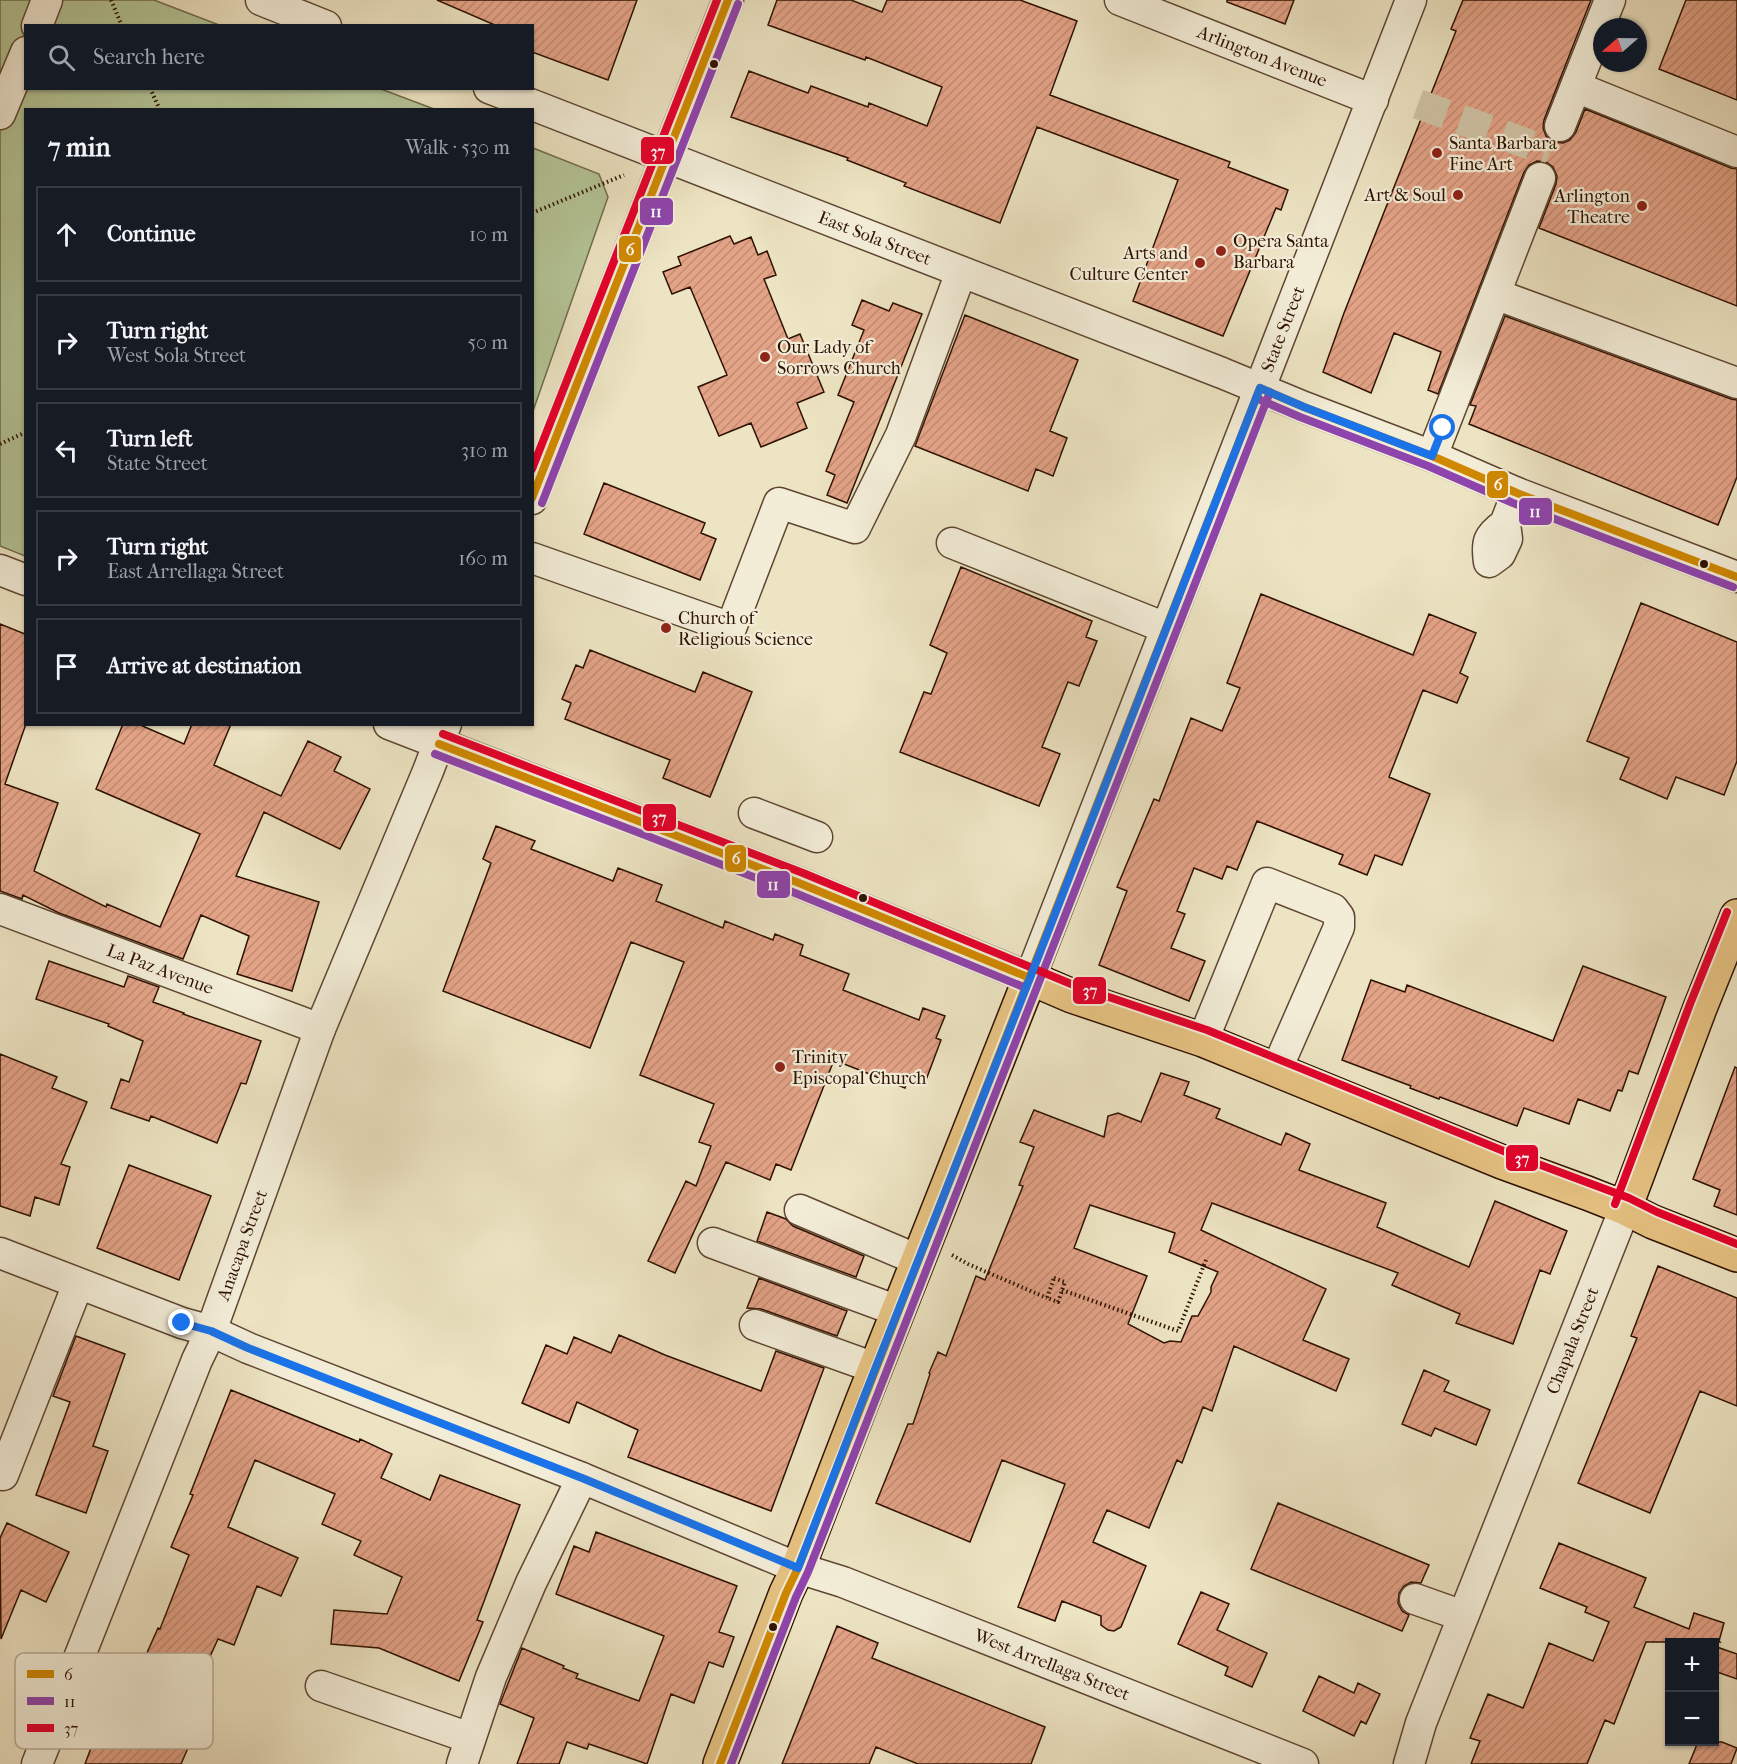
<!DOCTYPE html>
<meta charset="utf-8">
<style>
:root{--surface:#171b24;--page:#242831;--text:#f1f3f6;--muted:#9ea1a6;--line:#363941}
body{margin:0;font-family:"IM FELL French Canon",serif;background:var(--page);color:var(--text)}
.controls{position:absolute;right:18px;bottom:18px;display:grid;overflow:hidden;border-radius:0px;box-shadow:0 2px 4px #0004}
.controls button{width:54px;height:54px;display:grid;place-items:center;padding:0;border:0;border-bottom:2px solid var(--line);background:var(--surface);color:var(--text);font:30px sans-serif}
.compass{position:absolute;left:1593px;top:18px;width:54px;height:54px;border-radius:50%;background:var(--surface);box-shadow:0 2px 4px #0004;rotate:250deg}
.stop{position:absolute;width:18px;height:18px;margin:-14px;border:4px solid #1a73e8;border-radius:50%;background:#fff}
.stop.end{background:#1a73e8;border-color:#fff;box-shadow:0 2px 6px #0008}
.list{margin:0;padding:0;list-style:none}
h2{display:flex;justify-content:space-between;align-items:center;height:78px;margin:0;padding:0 24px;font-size:26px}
h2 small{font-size:20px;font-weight:400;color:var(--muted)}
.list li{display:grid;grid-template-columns:39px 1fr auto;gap:18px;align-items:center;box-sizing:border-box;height:96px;margin:0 12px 12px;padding:0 12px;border:2px solid var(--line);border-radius:0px}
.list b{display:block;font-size:22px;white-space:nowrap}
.list p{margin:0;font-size:20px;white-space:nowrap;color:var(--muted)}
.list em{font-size:20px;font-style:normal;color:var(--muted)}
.icon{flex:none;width:33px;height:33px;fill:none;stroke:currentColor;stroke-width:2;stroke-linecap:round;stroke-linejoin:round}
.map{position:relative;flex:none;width:1737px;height:1764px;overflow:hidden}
.search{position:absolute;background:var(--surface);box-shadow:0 2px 4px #0004;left:24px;top:24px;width:510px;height:66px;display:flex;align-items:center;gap:15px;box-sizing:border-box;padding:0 21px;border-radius:0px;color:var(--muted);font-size:22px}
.panel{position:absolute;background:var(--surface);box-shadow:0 2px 4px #0004;left:24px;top:108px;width:510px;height:618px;border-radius:0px}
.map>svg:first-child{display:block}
</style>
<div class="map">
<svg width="1737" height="1764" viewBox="0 0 1737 1764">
<defs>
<pattern id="building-hatch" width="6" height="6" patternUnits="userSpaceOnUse" patternTransform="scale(1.5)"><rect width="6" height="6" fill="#e3a387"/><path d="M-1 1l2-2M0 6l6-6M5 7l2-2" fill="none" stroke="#c38b73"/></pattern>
</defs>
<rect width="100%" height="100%" fill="#ede4c3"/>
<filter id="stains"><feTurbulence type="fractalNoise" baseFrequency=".00333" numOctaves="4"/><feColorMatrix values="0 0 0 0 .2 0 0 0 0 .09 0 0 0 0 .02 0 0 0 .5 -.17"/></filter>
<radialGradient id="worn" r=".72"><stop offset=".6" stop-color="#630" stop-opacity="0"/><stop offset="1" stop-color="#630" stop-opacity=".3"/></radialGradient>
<!-- park -->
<path fill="#b4c597" stroke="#716b4c" stroke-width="1.5" d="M0,0h154l65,25 -193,1v62l355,1 53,20 -408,1 -1,446 -25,-10z
M533,148l66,26 9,23 -75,214z"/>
<!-- building -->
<path fill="url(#building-hatch)" stroke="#2e1101" stroke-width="1.5" fill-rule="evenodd" d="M437,0h200l-29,80 -76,-28v-26h-35z
M777,0h74l31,12 5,-12h133l57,21 -27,74 180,67 -2,5 60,23 -7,20 -5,-2 -53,128 -90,-35 45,-121 -141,-53 -37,96 -96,-37 2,-3 -59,-23 1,-2 -117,-41 18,-46 59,22 3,-7 57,21 1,-4 58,23 15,-39 -76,-30 -1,3 -97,-35z
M1227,0h67l-9,24 -58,-22z
M1463,0h128l-47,120 -1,8 3,8 8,6 9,1 7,-3 6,-8 9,-23 146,59 6,1v137l-198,-78 17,-44 1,-8 -4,-9 -7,-5 -9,-1 -8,4 -5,7 -86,222 -10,-4 13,-38 -47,-19 -23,60 -48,-21 21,-59 112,-282 -5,-2z
M1686,0h51v100l-78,-31z
M730,236l4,8 17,-7 7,18 9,-4 9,24 -12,4 24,60 12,-5 24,58 -27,11 10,25 -46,19 -10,-24 -32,13 -21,-49 29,-12 -37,-88 -18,7 -9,-22 18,-7 -3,-8z
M862,300l27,11 4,-8 29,11 -75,189 -20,-8 8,-20 -9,-4 28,-69 -16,-7 26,-65 -12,-5z
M965,315l113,45 -28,71 17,7 -14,38 -17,-7 -8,22 -113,-45z
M1505,316l226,83 6,1v77l-19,48 -249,-101 7,-18 -6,-1z
M604,483l101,40 -4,10 15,6 -16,41 -116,-46z
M961,567l131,54 -6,16 11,4 -18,45 -11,-4 -26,65 18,7 -21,52 -139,-54 24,-60 7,2 16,-41 -17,-8z
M1261,594l152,61 16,-41 47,19 -16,40 8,4 -11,26 -34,-13 -34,87 41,17 -28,71 -27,-10 -8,20 -28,-11 4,-9 -86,-34 -20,49 -10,-4 -5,13 -28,-11 -17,43 8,3 -14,34 34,13 -16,40 -90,-36 28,-74 -10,-4 37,-88 5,2 32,-83 31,13 18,-43 -13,-5z
M1641,603l96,39v119l-13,34 -48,-18 -9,22 -47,-20 9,-21 -42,-17z
M0,624l25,10 1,90 -21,60 53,19 -24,68 72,36 1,-3 53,23 40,-93 -104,-45 27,-65h15l46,20 8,-20h39l-17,41 67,31 27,-55 33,16 -7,14 36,18 -30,60 -76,-37 -28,64 83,26 -27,89 -55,-17 12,-38 -48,-21 -18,44 -124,-46 -36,-18 -1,4 -22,-8z
M590,650l105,42 8,-20 49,20 -42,105 -47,-19 7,-18 -105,-41 6,-16 -9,-4 14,-34 7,3z
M496,826l39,15 -4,8 82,32 5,-13 44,17 -6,16 67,27 2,-7 48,19 2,-6 28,11 -3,10 49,19 -6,16 76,30 4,-12 22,8 -9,22 5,2 -15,40 -16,-6 -5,14 -71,-28 -43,110 -15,-6 -6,16 -44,-18 -51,111 -27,-12 38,-80 10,5 15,-40 -12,-4 15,-38 -74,-29 44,-113 -53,-20 -41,106 -147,-57 48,-128 -8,-4z
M49,961l75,26 4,-11 31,11 -6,15 31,11 -1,1 78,27 -15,43 -5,-1 -24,60 -66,-27 -2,5 -38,-13 10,-29 8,3 14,-41 -35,-15 1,-2 -73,-25z
M1583,966l83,31 -28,77 -9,-3 -7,20 -4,-1 -8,21 -32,-12 -9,25 -45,-16 -7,18 -77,-29 -1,2 -29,-11 1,-2 -69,-26 29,-80 34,12 2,-7 146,56z
M0,1054l57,23 -5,11 35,14 -26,62 9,3 -11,38 -24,-8 -5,19 -30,-10z
M1735,1067l2,1v147l-23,-9 6,-16 -27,-11z
M1161,1073l28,9 -5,13 36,14 -4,9 65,27 5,-12 24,11 -11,26 87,33 -9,24 92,40 26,-66 72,30 -17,43 -10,-4 -27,74 -57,-21 4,-9 -68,-29 6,-12 -186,-70 -11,27 125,59 -23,51 46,19 -13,32 -102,-45 -22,65 -9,-4 -21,56 -5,-3 -28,68 -42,-18 -14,32 53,24 -25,61 -7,4 -6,-1 -7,-5v-9l-39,-15 -7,20 -37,-14 47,-123 -63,-24 -32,82 -94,-39 32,-79h5l17,-50 -1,-1 9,-21 8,4 30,-80 9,4 38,-94 -4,-1 15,-38 -14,-5 14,-32 70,27 4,-21 10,-3 23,9zM1090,1205l85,28 -6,19 49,20 -7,15v5l-13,24h-6l-11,26 -11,-1 -6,2 -36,-19 19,-48 -73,-28z
M129,1165l82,31 -32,84 -82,-32z
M767,1212l19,7 7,7 71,30 -8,21 -99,-36z
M1658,1266l79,32v108l-37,-15 -50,122 -72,-30 59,-145 -6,-2z
M759,1278l88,33 -10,25 -76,-27 -14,-1z
M619,1335l46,20 96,36 15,-40 48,17 -53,143 -143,-54 10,-27 -61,-28 -8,21 -47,-20 24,-58 21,9 7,-17 37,16z
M76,1336l49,18 -32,92 15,5 -22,62 -50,-18 34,-93 -17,-6z
M1424,1370l25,11 -5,10 46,19 -14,35 -41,-17 -4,8 -29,-12z
M231,1390l128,52 1,-3 32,15 -11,24 49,22 10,-25 80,30 -43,115 6,2 -24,59 -80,-33 -48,-4 3,-34 53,4 15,-37 -48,-22 7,-14 -39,-17 13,-30 -80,-34 -27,67 70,31 -17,38 -24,-10 -23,59 -16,-6 -33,73 16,6 -20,46h-96l9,-24 15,5 31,-71 -2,-1 20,-45 2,1 29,-74 -18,-8 22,-52 -3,-1z
M1278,1503l151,62 -8,18 -10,-1 -7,4 -5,7 -1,10 4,8 7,4 -7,16 -151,-62z
M7,1523l62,29 -23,50 -25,-12 -20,49 -1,-101z
M596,1532l141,54 -18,46 15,5 -11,30 -14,-5 -15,41 -23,-9 -24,70 -58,-20 -2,5 -20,-7 -8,22h-42l17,-46 -34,-14 22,-56 42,18 -1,2 15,6 -2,4 63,23 25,-65 -108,-42 18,-48 15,6z
M1559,1543l87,35 -12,29 55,22 5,-16 30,10 -5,18 1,1h-74l-32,82 -9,-4 -18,44h-116l9,-23 -10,-3 18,-44 35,14 26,-65 44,18 16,-39 -24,-10 2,-5 -47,-19z
M1201,1592l28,12 -12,26 50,23 -15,34 -27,-12 3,-8 -50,-23z
M837,1626l41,17 -6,15 173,69 -14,37h-113l-42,-17 -7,17h-87z
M1714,1646l23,8v25l-23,-8z
M1319,1676l35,17 4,-10 22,11 -14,30 -5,-3 -7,15 -51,-25z
M1698,1742h24l15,6 -6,16h-42z"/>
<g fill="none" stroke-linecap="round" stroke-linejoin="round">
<!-- minor-tunnel -->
<path stroke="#d0c4a6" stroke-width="30" stroke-dasharray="30 15" stroke-linecap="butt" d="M1418,104l132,48"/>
<defs>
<g id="minor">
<path d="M261,0l65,26"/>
<path id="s1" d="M1120,0l253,100"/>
<path d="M37,26l10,-26"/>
<path d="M1576,87l161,65"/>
<path id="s2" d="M489,88l733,285 82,34 128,49 85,37 220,84"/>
<path d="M0,114l26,-62"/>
<path d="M1560,126l50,-126"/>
<path d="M1495,294l242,89"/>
<path d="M1432,456l108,-278"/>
<path d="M532,499l196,-499"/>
<path d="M1505,524c-17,12 -19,18 -16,38l11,-8 7,-15 -2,-15 12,-31"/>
<path d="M952,543l214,85"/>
<path d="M532,558l199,70 48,-125 76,25 46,-93 60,-163"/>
<path d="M0,570l26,10"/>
<path id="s3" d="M389,724l410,159 231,95 381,-978"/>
<path d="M754,813l63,24"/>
<path id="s4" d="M0,909l320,120"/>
<path d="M1203,1040l64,-157 66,26 6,8v10l-63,144"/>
<path d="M800,1210l118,50"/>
<path d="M713,1243l185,68"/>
<path id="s5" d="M0,1253l182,70 29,8 37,17 334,130 216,90 45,14 460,182"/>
<path d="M755,1325l120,43"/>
<path d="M3,1475l75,-191"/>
<path d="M1415,1599l48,17"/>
<path d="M321,1686l149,52"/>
<path id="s6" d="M37,1764l160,-404 14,-29 109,-302 108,-258 18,-47"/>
<path d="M462,1764l29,-87 40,-94 51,-105"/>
<path id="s7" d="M1409,1764l12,-41 204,-515"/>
</g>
<path id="major" d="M1625,1208l75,-200 37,-92
M720,1764l66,-171 12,-25 64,-166 168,-424 42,18 131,44 299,122 85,31 38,15 28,14 84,33"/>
</defs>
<!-- minor casing -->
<use href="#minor" stroke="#5e4632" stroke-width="33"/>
<!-- major casing -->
<use href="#major" stroke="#2e1101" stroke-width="36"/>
<!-- path -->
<path stroke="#2e1101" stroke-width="4" stroke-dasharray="1.5 3" stroke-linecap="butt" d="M111,0l11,26
M150,88l10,22
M532,213l92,-38
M0,444l26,-12
M952,1255l16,9 79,34
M1054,1278l11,4 -7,20 -11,-4z
M1062,1290l116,41 28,-71"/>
<!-- minor -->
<use href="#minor" stroke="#f3edd8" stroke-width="30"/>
<!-- major -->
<use href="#major" stroke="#e6c282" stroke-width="33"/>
<defs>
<path id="bus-1" d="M1260,388l44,19 128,49 85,37 220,84
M532,498l196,-498
M439,744l360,139 231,95
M720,1764l66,-171 12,-25 462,-1180"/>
<path id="bus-2" d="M1256,398l44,19 128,49 85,37 220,84
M542,503l196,-499
M435,754l360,139 231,95
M731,1764l65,-167 12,-25 462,-1180"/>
<path id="bus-3" d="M532,469l185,-469
M443,734l360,139 273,113 131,44 299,122 123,46 28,14 80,32
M1615,1204l75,-200 37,-92"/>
</defs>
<!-- bus-1 casing -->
<use href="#bus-1" stroke="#f3edd8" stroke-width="12"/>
<!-- bus-2 casing -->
<use href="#bus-2" stroke="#f3edd8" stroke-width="12"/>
<!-- bus-3 casing -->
<use href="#bus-3" stroke="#f3edd8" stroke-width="12"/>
<!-- bus-1 -->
<use href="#bus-1" stroke="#cf8800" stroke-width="8"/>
<!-- bus-2 -->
<use href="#bus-2" stroke="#8e44ad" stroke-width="8"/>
<!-- bus-3 -->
<use href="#bus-3" stroke="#e4002b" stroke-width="8"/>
</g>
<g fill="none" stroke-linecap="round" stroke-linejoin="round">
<!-- route -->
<path stroke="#1a73e8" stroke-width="8" d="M182,1323l29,8 37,17 334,130 216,90 64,-166 168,-424 230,-590 44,19 128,49 11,-28"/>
</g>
<!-- markers -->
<g fill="#2e1101" stroke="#f3edd8" stroke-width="2">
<circle cx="714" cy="64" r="5"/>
<circle cx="1704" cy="564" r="5"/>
<circle cx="863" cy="898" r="5"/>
<circle cx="773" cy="1627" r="5"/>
</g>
<g fill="#8f2418" stroke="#f3edd8" stroke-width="2">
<circle cx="1437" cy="153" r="6"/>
<circle cx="1458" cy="195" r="6"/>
<circle cx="1642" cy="206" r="6"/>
<circle cx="1221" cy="251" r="6"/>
<circle cx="1200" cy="263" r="6"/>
<circle cx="765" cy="357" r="6"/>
<circle cx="666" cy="628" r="6"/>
<circle cx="780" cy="1067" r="6"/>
</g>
<g text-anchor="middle" stroke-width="4.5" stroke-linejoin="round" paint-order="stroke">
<!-- street labels -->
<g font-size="18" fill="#2e1101" stroke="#f3edd8">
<text dy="6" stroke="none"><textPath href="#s1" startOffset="153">Arlington Avenue</textPath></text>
<text dy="6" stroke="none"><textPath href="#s2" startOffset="414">East Sola Street</textPath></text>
<text dy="6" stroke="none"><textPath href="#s3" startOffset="1386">State Street</textPath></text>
<text dy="6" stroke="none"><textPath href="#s4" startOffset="171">La Paz Avenue</textPath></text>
<text dy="6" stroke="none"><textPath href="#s6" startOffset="558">Anacapa Street</textPath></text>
<text dy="6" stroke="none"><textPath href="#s7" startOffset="454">Chapala Street</textPath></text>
<text dy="6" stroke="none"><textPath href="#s5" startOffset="1130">West Arrellaga Street</textPath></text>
</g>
<!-- poi labels -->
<g font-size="18" fill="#2e1101" stroke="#f3edd8" text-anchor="start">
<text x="1449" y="149">Santa Barbara<tspan x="1449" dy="21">Fine Art</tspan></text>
<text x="1446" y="201" text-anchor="end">Art &amp; Soul</text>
<text x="1630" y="202" text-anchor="end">Arlington<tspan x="1630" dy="21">Theatre</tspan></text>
<text x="1233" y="247">Opera Santa<tspan x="1233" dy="21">Barbara</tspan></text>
<text x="1188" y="259" text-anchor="end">Arts and<tspan x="1188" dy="21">Culture Center</tspan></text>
<text x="777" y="353">Our Lady of<tspan x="777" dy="21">Sorrows Church</tspan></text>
<text x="678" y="624">Church of<tspan x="678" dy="21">Religious Science</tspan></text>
<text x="792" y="1063">Trinity<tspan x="792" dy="21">Episcopal Church</tspan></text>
</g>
</g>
<!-- legend -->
<rect x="15" y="1653" width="198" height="96" rx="9" fill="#f3edd8" stroke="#b8ab98" stroke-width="1.5"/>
<rect x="27" y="1670" width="27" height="8" fill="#cf8800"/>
<rect x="27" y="1697" width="27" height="8" fill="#8e44ad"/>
<rect x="27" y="1724" width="27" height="8" fill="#e4002b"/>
<g font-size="16" fill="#2e1101">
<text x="64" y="1680">6</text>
<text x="64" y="1707">11</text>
<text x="64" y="1734">37</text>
</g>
<g stroke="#f3edd8" stroke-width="2">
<rect x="640" y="136" width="35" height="29" rx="6" fill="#e4002b"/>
<rect x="639" y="197" width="35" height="29" rx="6" fill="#8e44ad"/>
<rect x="618" y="235" width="24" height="28" rx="6" fill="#cf8800"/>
<rect x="1486" y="470" width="23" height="29" rx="6" fill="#cf8800"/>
<rect x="1518" y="497" width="35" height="29" rx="6" fill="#8e44ad"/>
<rect x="642" y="803" width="35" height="29" rx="6" fill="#e4002b"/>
<rect x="724" y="844" width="23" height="29" rx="6" fill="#cf8800"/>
<rect x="756" y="870" width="35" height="29" rx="6" fill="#8e44ad"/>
<rect x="1072" y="976" width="35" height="29" rx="6" fill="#e4002b"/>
<rect x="1505" y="1144" width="34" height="28" rx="6" fill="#e4002b"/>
</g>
<g font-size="16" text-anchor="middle" font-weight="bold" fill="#fff">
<text x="658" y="157">37</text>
<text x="656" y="217">11</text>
<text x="630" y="255">6</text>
<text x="1498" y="490">6</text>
<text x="1535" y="517">11</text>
<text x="659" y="823">37</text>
<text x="736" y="864">6</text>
<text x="773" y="890">11</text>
<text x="1090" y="996">37</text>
<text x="1522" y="1164">37</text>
</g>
<rect width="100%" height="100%" filter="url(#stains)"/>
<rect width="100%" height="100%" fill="url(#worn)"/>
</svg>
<div class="controls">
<button>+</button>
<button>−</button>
</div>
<svg class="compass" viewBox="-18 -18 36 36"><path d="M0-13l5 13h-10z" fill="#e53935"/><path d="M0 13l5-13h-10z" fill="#9ea1a6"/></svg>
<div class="stop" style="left:1443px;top:428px"></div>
<div class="stop end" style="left:182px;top:1323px"></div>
<div class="search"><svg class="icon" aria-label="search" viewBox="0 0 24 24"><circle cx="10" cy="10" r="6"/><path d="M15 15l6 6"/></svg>Search here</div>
<section class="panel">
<h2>7 min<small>Walk · 530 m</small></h2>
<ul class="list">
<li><svg class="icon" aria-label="ahead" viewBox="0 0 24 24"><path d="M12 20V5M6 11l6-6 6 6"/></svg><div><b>Continue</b></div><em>10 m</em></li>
<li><svg class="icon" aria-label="right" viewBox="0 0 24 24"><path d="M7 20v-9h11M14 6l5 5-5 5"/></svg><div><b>Turn right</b><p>West Sola Street</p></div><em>50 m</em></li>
<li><svg class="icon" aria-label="left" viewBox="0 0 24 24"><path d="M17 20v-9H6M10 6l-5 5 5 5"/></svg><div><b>Turn left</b><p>State Street</p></div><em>310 m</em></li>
<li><svg class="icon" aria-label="right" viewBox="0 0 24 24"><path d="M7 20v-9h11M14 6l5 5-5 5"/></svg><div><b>Turn right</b><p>East Arrellaga Street</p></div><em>160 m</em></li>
<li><svg class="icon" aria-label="arrive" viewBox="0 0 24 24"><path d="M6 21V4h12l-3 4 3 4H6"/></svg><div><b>Arrive at destination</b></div></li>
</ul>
</section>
</div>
